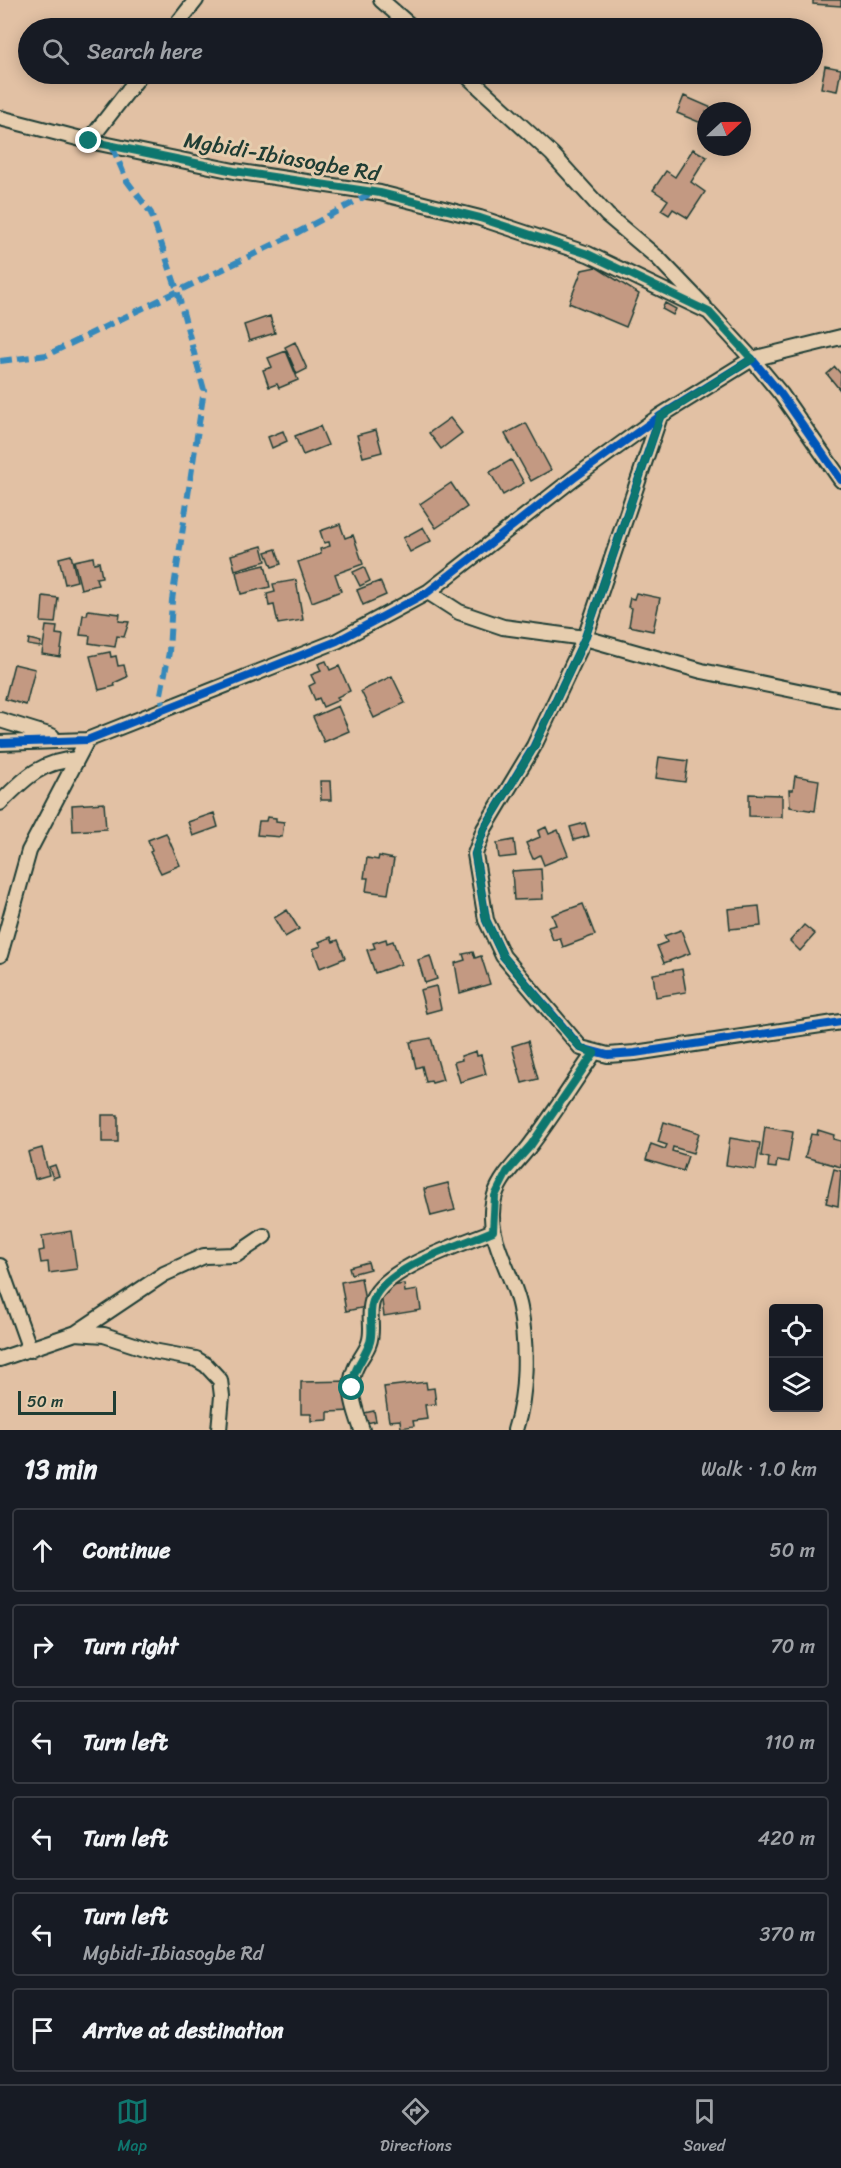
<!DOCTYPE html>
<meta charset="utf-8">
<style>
:root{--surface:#171b24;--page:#20242c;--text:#f1f3f6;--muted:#9ea1a6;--line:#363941;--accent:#0f766e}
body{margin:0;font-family:Sriracha,sans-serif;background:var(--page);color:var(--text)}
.controls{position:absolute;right:18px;bottom:18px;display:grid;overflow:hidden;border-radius:6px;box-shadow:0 3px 15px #0003}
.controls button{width:54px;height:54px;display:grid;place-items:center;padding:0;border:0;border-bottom:2px solid var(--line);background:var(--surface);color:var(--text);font:30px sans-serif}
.compass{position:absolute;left:697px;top:102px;width:54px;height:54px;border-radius:50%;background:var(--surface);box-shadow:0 3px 15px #0003;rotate:68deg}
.scale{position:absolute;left:18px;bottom:15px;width:98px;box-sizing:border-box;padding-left:6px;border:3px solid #1f3d34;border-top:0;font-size:16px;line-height:21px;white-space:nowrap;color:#1f3d34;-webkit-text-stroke:4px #e6cdae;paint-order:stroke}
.stop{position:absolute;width:18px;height:18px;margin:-14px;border:4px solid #0f766e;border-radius:50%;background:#fff}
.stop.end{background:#0f766e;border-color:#fff;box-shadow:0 2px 6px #0008}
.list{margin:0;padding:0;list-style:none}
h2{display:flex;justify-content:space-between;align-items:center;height:78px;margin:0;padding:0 24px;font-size:26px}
h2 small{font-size:20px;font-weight:400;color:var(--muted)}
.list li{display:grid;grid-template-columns:39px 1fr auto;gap:18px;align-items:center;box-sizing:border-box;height:84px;margin:0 12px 12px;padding:0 12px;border:2px solid var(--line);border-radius:6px}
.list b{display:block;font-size:22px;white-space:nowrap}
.list p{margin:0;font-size:20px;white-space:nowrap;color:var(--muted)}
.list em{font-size:20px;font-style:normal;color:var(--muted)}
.icon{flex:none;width:33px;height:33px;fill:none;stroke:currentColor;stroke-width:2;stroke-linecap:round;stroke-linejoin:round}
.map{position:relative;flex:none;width:841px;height:1430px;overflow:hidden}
.search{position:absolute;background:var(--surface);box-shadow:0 3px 15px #0003;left:18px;right:18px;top:18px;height:66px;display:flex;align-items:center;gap:15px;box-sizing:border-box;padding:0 21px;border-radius:33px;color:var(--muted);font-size:22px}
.sheet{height:654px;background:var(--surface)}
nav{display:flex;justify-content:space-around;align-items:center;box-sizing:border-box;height:84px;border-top:2px solid var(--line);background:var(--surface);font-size:16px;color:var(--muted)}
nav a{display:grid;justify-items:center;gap:3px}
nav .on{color:var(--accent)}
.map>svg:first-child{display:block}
</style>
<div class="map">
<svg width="841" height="1430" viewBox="0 0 841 1430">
<rect width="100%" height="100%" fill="#e2c1a4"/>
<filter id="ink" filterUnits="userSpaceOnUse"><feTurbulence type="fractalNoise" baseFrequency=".0167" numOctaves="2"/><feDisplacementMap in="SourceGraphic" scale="12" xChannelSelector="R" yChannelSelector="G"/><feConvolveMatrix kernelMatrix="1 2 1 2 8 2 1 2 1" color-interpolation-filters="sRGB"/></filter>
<g filter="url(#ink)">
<!-- building -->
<path fill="#c39982" stroke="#1f3d34" stroke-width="1.5" d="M813,0h28v6l-28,-2z
M825,66l16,3 -4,22 -16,-3z
M684,96l30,13 -8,2v14l-29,-12z
M693,149l14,8 -16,25 14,10 -17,26 -15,-9 -4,6 -8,-5 7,-10 -15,-10 13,-19 9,6z
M596,267l43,27 -13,33 -57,-24 13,-33z
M665,303l11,6 -3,6 -11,-6z
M270,316l5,17 -26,8 -5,-16z
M295,342l12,27 -10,5 -12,-27z
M286,351l12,29 -19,8 -2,-4 -8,3 -6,-17 9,-3 -4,-9z
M835,367l6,7 -1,16 -13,-16z
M450,418l12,15 -21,16 -12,-16z
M526,423l25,47 -20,11 -26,-47z
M320,426l8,19 -25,10 -8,-19z
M376,430l6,22 -19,5 -6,-22z
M283,431l4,10 -15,7 -4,-11z
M511,460l13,23 -21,12 -13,-23z
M451,483l16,24 -31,21 -16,-24z
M340,524l5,14 8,-3 10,29 -28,10 6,17 -29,11 -14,-40 23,-8 -1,-5 10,-3 -1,-4 -5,1 -4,-12z
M423,527l8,14 -21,11 -7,-14z
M262,546l4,15 -31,9 -4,-15z
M276,549l5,15 -9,3 -6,-15z
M71,555l6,26 -12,3 -6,-26z
M93,557l1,6 5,-1 3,15 -6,1 2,7 -17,4 -7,-28z
M265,565l5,22 -29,7 -5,-22z
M364,567l6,14 -10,5 -7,-14z
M296,580l7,40 -25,4 -4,-19 -5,1 -2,-12 8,-2 -2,-8z
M380,581l6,14 -23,10 -6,-15z
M636,593l24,5 -7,33 -24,-5 3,-18 -4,-1 2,-9 4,1z
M43,596l15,2 -3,25 -14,-1z
M88,610l32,4 -1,7 10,1 -5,15 -7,-1 -2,11 -26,-4 1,-7 -10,-1 3,-20h4z
M46,626l11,1 -1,7 7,1 -3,22 -18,-3z
M29,639l12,3 -1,5 -12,-2z
M110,652l1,5 5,-1 2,10 6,-1 3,12 -13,6 1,3 -16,4 -9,-34z
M326,661l4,9 9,-4 11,25 -13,6 2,3 -16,7 -4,-9 -4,2 -6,-14 6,-3 -4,-8 10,-4 -3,-7z
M14,664l21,5 -9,36 -21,-6z
M392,676l13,27 -31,15 -13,-27z
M338,706l11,25 -25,11 -11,-25z
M659,757l29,4 -3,21 -29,-4z
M795,776l24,4 -4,31 -25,-4 -1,-17h4z
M320,781h10l1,19h-10z
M749,794l33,1v22l-33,-1z
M104,803l2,26 -33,2 -1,-26z
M214,813l4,14 -25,9 -5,-14z
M267,817l9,1v3l8,1 -2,15 -25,-2 2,-14h7z
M585,823l4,13 -15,4 -4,-13z
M546,827l3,7 9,-4 10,25 -24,10 -4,-10 -7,4 -7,-16 14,-6 -2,-6z
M166,833l14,32 -19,8 -11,-21 2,-1 -4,-11z
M514,840l2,16 -17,2 -2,-15z
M379,856l15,3 -6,35 -22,-3 2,-13h-4l3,-20 11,2z
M541,869l2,30 -29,1 -2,-29z
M583,904l12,31 -32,12 -3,-9 -7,2 -5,-13 8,-2 -4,-10z
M759,906l2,20 -31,3 -2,-20z
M287,910l12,19 -14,8 -11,-19z
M804,925l11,9 -15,17 -10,-10z
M681,930l9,23 -26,10 -7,-17 10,-4 -3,-6z
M331,937l2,5 5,-2 7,18 -25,10 -7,-19 8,-3 -2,-4z
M386,939l1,4 6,-2 8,23 -26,9 -8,-23 8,-2 -2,-5z
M473,952l2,6 6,-2 9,28 -30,9 -5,-30 10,-3 -2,-6z
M430,956l7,23 -12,4 -7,-23z
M682,969l4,23 -30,5 -3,-23z
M436,986l5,23 -15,4 -6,-23z
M431,1038l12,42 -11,3 -1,-2 -5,1 -4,-16 -6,2 -6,-26z
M528,1041l10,38 -16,4 -10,-37z
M476,1051l1,5 4,-1 5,19 -26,8 -6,-20 8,-2 -1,-4z
M102,1115h16v27h-16z
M664,1122l35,11 -6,20 -20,-6 -1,4 16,5 -5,15 -37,-11 5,-16 14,5 2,-4 -9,-3z
M765,1127l28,5 -5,30 -11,-2 -1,8 -8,-1 1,-9 -8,-2z
M818,1130l16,5 -1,4 8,2v26l-36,-10 6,-23 6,1z
M730,1138l30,5 -4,27 -30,-5z
M42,1148l7,27 -14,4 -7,-27z
M55,1165l4,11 -6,2 -4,-11z
M834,1169l7,2 -3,35 -12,-3z
M448,1183l7,27 -24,6 -7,-27z
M71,1231l6,38 -28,4 -1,-11 -7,1 -2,-12 5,-1 -2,-14z
M368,1262l2,7 -19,5 -2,-7z
M361,1278l5,29 -20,4 -5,-29z
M404,1284l1,8 13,-2 3,20 -37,6 -3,-23 7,-1 -1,-5z
M351,1381l1,30 -24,1v8l-17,1v-7h-10v-32z
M426,1382l1,7 7,-1 2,16 -11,1 2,14 -14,2 1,5 -13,2 -1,-8 -11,1 -5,-34z
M374,1411l2,10 -10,2 -2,-10z"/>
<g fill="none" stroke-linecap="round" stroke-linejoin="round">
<defs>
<path id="minor" d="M381,0l32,28
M174,28l22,-28
M465,74l87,80 55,61 52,44 45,47
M0,118l89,23 145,30 146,22 100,25 108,36 121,58 43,47 89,-22
M89,141l52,-67
M660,416l-75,222 -51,108 -50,83 -9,25 11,66 17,36 78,92 27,7 27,-2 206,-31
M428,592l31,20 44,15 82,11 117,33 139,29
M0,720l52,16
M0,743l87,-3 250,-99 91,-49 146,-114 86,-62 92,-57 29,35 60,86
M0,803c25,-25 41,-42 77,-44
M0,955l29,-104 58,-111
M0,1266l30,84
M76,1333l28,2 49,16 43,8 10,6 14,15 2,16 -3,34
M0,1359l76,-26 88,-59 40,-18 32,-1 28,-19
M362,1430c-6,-17 -15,-41 -8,-58 3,-11 12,-19 15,-29 5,-13 -1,-27 3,-41 10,-34 91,-58 121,-71
M515,1430c12,-36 12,-84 5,-122 -7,-37 -38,-73 -25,-113 7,-21 25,-35 37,-52 22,-29 41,-60 62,-90"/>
</defs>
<!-- minor casing -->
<use href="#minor" stroke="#1f3d34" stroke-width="18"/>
<!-- minor -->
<use href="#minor" stroke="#e6cdae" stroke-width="14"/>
<!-- quiet -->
<path stroke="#3589bb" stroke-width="6" stroke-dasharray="12 6" stroke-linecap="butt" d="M112,146l15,35 24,32 26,77 27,100 -32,210 -3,52 -8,42 3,16
M0,361l47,-6 242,-118 84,-45"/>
<defs>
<path id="cycleway" d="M660,416l-75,222 -51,108 -50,83 -9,25 11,66 17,36 78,92 27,7 27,-2 206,-31
M0,743l87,-3 250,-99 91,-49 146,-114 86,-62 92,-57 29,35 60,86"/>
</defs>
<!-- cycleway casing -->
<use href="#cycleway" stroke="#e6cdae" stroke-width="11"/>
<!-- cycleway -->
<use href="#cycleway" stroke="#0057b8" stroke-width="8"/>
</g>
</g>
<g fill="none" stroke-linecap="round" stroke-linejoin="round" filter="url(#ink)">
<!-- route -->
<path stroke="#0f766e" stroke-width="8" d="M89,141l145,30 146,22 100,25 108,36 121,58 43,47 -92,58 -75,221 -51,109 -50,82 -9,25 11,66 17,36 66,79 12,13 13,5 -63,92 -24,27 -12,24 -2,35c-32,14 -108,36 -120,70 -5,13 1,28 -3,41 -6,18 -17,25 -18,46"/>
</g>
<g text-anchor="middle" stroke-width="6" stroke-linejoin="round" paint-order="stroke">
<!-- street labels -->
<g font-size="22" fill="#1f3d34" stroke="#e6cdae">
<text transform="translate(282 156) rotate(10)" y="8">Mgbidi-Ibiasogbe Rd</text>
</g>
</g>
</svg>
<div class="controls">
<button><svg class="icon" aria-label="locate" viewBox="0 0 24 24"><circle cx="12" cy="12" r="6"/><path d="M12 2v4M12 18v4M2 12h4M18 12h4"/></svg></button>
<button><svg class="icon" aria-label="layers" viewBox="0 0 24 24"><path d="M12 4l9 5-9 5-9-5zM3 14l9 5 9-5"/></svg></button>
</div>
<svg class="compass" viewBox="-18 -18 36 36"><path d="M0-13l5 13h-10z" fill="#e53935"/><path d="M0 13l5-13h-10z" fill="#9ea1a6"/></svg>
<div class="scale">50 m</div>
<div class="stop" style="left:352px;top:1388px"></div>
<div class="stop end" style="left:89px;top:141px"></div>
<div class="search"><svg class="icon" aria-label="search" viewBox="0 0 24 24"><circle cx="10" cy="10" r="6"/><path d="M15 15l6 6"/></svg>Search here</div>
</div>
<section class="sheet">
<h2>13 min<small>Walk · 1.0 km</small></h2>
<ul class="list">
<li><svg class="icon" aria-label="ahead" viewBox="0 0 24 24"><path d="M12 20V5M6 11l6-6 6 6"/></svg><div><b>Continue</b></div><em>50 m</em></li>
<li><svg class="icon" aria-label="right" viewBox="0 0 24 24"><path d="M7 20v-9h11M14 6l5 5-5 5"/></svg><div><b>Turn right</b></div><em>70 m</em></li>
<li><svg class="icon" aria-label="left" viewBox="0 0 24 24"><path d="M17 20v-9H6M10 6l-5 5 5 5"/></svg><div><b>Turn left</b></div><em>110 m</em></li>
<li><svg class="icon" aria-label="left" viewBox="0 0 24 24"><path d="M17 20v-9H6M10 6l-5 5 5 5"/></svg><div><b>Turn left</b></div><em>420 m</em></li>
<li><svg class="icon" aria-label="left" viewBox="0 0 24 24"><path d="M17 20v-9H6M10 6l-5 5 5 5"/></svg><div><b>Turn left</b><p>Mgbidi-Ibiasogbe Rd</p></div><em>370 m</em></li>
<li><svg class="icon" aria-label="arrive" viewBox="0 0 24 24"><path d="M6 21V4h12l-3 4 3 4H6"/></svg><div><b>Arrive at destination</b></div></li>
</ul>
</section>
<nav>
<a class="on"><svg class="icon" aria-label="map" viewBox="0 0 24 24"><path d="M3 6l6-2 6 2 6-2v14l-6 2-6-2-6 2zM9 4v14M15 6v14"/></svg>Map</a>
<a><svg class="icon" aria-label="directions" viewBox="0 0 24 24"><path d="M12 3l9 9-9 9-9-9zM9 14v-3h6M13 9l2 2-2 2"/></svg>Directions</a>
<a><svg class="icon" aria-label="saved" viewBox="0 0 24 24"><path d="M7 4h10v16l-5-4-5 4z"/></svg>Saved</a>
</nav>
